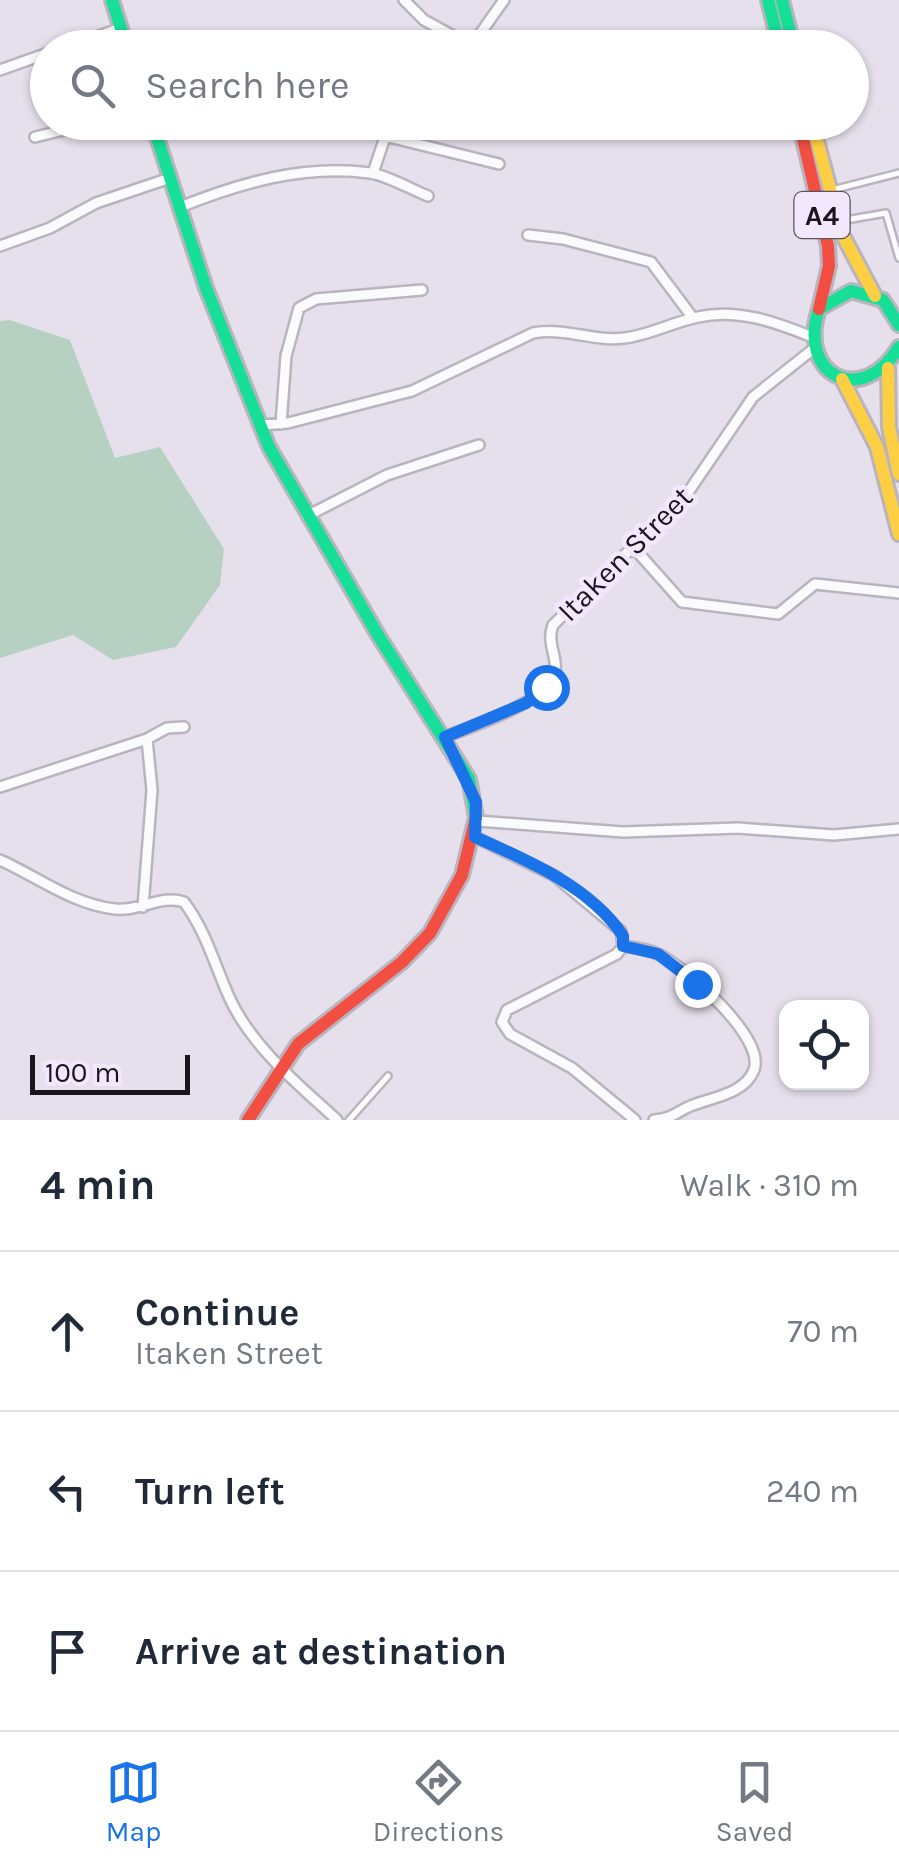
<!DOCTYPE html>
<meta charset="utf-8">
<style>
:root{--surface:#fff;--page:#f2f2f3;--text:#1f2937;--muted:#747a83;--line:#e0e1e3;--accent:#1a73e8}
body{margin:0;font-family:Karla,sans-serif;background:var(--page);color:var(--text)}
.controls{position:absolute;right:30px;bottom:30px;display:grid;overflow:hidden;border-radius:20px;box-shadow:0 2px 8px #0004}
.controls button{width:90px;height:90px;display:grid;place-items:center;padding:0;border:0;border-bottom:2px solid var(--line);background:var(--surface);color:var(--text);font:50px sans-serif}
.scale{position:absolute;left:30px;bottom:25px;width:160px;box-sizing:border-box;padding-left:10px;border:5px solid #19151c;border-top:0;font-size:28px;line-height:35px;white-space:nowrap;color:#19151c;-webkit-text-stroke:8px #f3e7fe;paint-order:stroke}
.stop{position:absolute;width:30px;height:30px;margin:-22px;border:8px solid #1a73e8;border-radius:50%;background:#fff}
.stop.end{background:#1a73e8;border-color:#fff;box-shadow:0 2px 10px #0008}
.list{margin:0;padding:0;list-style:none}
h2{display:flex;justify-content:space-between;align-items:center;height:130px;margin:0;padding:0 40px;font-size:42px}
h2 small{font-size:32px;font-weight:400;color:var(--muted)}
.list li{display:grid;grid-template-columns:65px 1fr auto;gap:30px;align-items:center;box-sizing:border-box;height:160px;padding:0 40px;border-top:2px solid var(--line)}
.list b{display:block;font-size:38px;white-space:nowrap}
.list p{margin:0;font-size:32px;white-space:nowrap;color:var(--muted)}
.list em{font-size:32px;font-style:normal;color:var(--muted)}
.icon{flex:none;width:55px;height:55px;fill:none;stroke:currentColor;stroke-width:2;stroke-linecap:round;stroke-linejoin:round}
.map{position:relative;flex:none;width:899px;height:1120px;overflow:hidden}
.search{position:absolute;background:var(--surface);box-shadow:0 2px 8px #0004;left:30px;right:30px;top:30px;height:110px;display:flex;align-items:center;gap:25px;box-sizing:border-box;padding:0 35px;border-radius:55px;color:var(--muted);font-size:38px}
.sheet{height:610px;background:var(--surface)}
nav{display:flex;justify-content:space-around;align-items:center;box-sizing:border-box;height:140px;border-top:2px solid var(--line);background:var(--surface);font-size:28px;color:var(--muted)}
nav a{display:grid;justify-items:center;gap:5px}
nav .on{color:var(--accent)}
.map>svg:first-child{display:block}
</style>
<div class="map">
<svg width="899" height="1120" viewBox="0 0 899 1120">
<rect width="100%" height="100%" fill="#e6dfec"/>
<!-- green -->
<path fill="#b6d1c2" d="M10,320l60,20 45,118 45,-11 64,102 -4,36 -44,62 -63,13 -40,-25 -73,23v-337z"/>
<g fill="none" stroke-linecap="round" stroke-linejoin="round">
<defs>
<path id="lane" d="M832,190l67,-17
M840,221l46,-8 13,45
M349,1120l39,-44"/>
<path id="street" d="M404,0l20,20 47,26
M65,48l56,-20
M470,48l34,-48
M751,48l26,-12
M0,70l48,-17
M385,136l114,28
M35,137l62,-15
M373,173l17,-51
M180,207c60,-24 124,-43 190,-34 19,3 40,16 58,23
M528,235l35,4 88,23 42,56
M0,246l50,-18 46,-25 74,-25
M281,424l5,-68 13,-48 17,-9 106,-9
M260,425l28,-2 124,-32 121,-58c34,-6 60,9 91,5 26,-3 49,-16 74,-21 39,-9 77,5 112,19
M307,516l80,-41 92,-30
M634,548l48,54 96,12 37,-30 84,9
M445,737c25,-10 105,-36 110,-64 3,-17 -9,-30 -2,-48l134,-131 66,-97 59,-47
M0,787l147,-48 20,-11 17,-1
M478,821l145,11 115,-4 96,7 65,-6
M475,837l80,39 66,55 2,15 -6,8 -100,51 -10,5 -5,12 8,12 62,34 63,52
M0,860c38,17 72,44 115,49 24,3 47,-15 69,-7 22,29 31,64 46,97 23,49 68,85 107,121
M143,907l9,-117 -5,-51
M623,946c13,2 26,3 37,9 26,13 106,83 94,115 -9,23 -39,27 -58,34 -17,5 -22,15 -42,16"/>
<path id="fast" d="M112,0l15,48
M768,0l12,48
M782,0l12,48
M152,122l54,166 63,159 109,188 91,144 7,38
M899,325l-16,-25 -32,-9 -32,18c-22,67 43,99 80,38"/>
<path id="slow" d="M812,122l30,112 33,62
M888,368l1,59 10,47
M842,379l35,68 22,87"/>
<path id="jam" d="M799,122l29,124 1,20 -10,43
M248,1120l50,-76 104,-82 28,-29 32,-58 14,-58"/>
</defs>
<!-- lane casing -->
<use href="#lane" stroke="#b9b4be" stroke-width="10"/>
<!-- street casing -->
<use href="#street" stroke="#b9b4be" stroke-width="14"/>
<!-- fast casing -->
<use href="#fast" stroke="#b9b4be" stroke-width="18"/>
<!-- slow casing -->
<use href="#slow" stroke="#b9b4be" stroke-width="18"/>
<!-- jam casing -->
<use href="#jam" stroke="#b9b4be" stroke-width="18"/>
<!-- lane -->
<use href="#lane" stroke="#fbfafc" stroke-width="5"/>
<!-- street -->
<use href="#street" stroke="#fbfafc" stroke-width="9"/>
<!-- fast -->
<use href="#fast" stroke="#16e098" stroke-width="12"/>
<!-- slow -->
<use href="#slow" stroke="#ffcf43" stroke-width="12"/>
<!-- jam -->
<use href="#jam" stroke="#f24e42" stroke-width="12"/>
</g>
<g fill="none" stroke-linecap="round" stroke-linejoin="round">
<!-- route -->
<path stroke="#1a73e8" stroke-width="12" d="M546,687l-20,16 -81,34 31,65 -1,35c52,23 116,50 148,99v10l35,8 39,30"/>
</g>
<g text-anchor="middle" stroke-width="9" stroke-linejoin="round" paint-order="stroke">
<!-- shield labels -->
<rect fill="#f3e7fe" stroke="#5a5460" stroke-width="2.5" x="794.5" y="192" width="55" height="46" rx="8"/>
<g font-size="28" font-weight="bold" fill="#19151c">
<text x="822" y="225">A4</text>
</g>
<!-- street labels -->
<g font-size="30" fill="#19151c" stroke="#f3e7fe">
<text transform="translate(625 554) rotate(-45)" y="10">Itaken Street</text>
</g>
</g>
</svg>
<div class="controls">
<button><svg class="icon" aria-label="locate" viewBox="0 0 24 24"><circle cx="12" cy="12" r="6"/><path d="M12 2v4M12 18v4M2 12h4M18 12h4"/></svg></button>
</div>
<div class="scale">100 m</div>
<div class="stop" style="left:546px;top:687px"></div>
<div class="stop end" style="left:697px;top:984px"></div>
<div class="search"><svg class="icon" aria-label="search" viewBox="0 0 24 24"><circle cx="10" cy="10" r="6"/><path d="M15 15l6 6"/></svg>Search here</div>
</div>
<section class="sheet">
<h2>4 min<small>Walk · 310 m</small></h2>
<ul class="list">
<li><svg class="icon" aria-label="ahead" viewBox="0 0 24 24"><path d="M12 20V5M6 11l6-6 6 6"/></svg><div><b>Continue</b><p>Itaken Street</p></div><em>70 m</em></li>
<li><svg class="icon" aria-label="left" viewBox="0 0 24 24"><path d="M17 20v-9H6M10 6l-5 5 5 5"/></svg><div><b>Turn left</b></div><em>240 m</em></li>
<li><svg class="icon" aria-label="arrive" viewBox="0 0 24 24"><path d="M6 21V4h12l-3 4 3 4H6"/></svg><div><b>Arrive at destination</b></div></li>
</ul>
</section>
<nav>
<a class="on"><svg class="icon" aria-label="map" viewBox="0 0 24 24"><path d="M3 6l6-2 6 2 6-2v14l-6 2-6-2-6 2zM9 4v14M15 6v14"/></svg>Map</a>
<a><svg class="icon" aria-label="directions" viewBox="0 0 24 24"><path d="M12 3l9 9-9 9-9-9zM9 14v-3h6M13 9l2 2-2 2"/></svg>Directions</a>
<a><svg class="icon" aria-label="saved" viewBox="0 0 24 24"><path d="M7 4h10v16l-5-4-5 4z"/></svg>Saved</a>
</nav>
